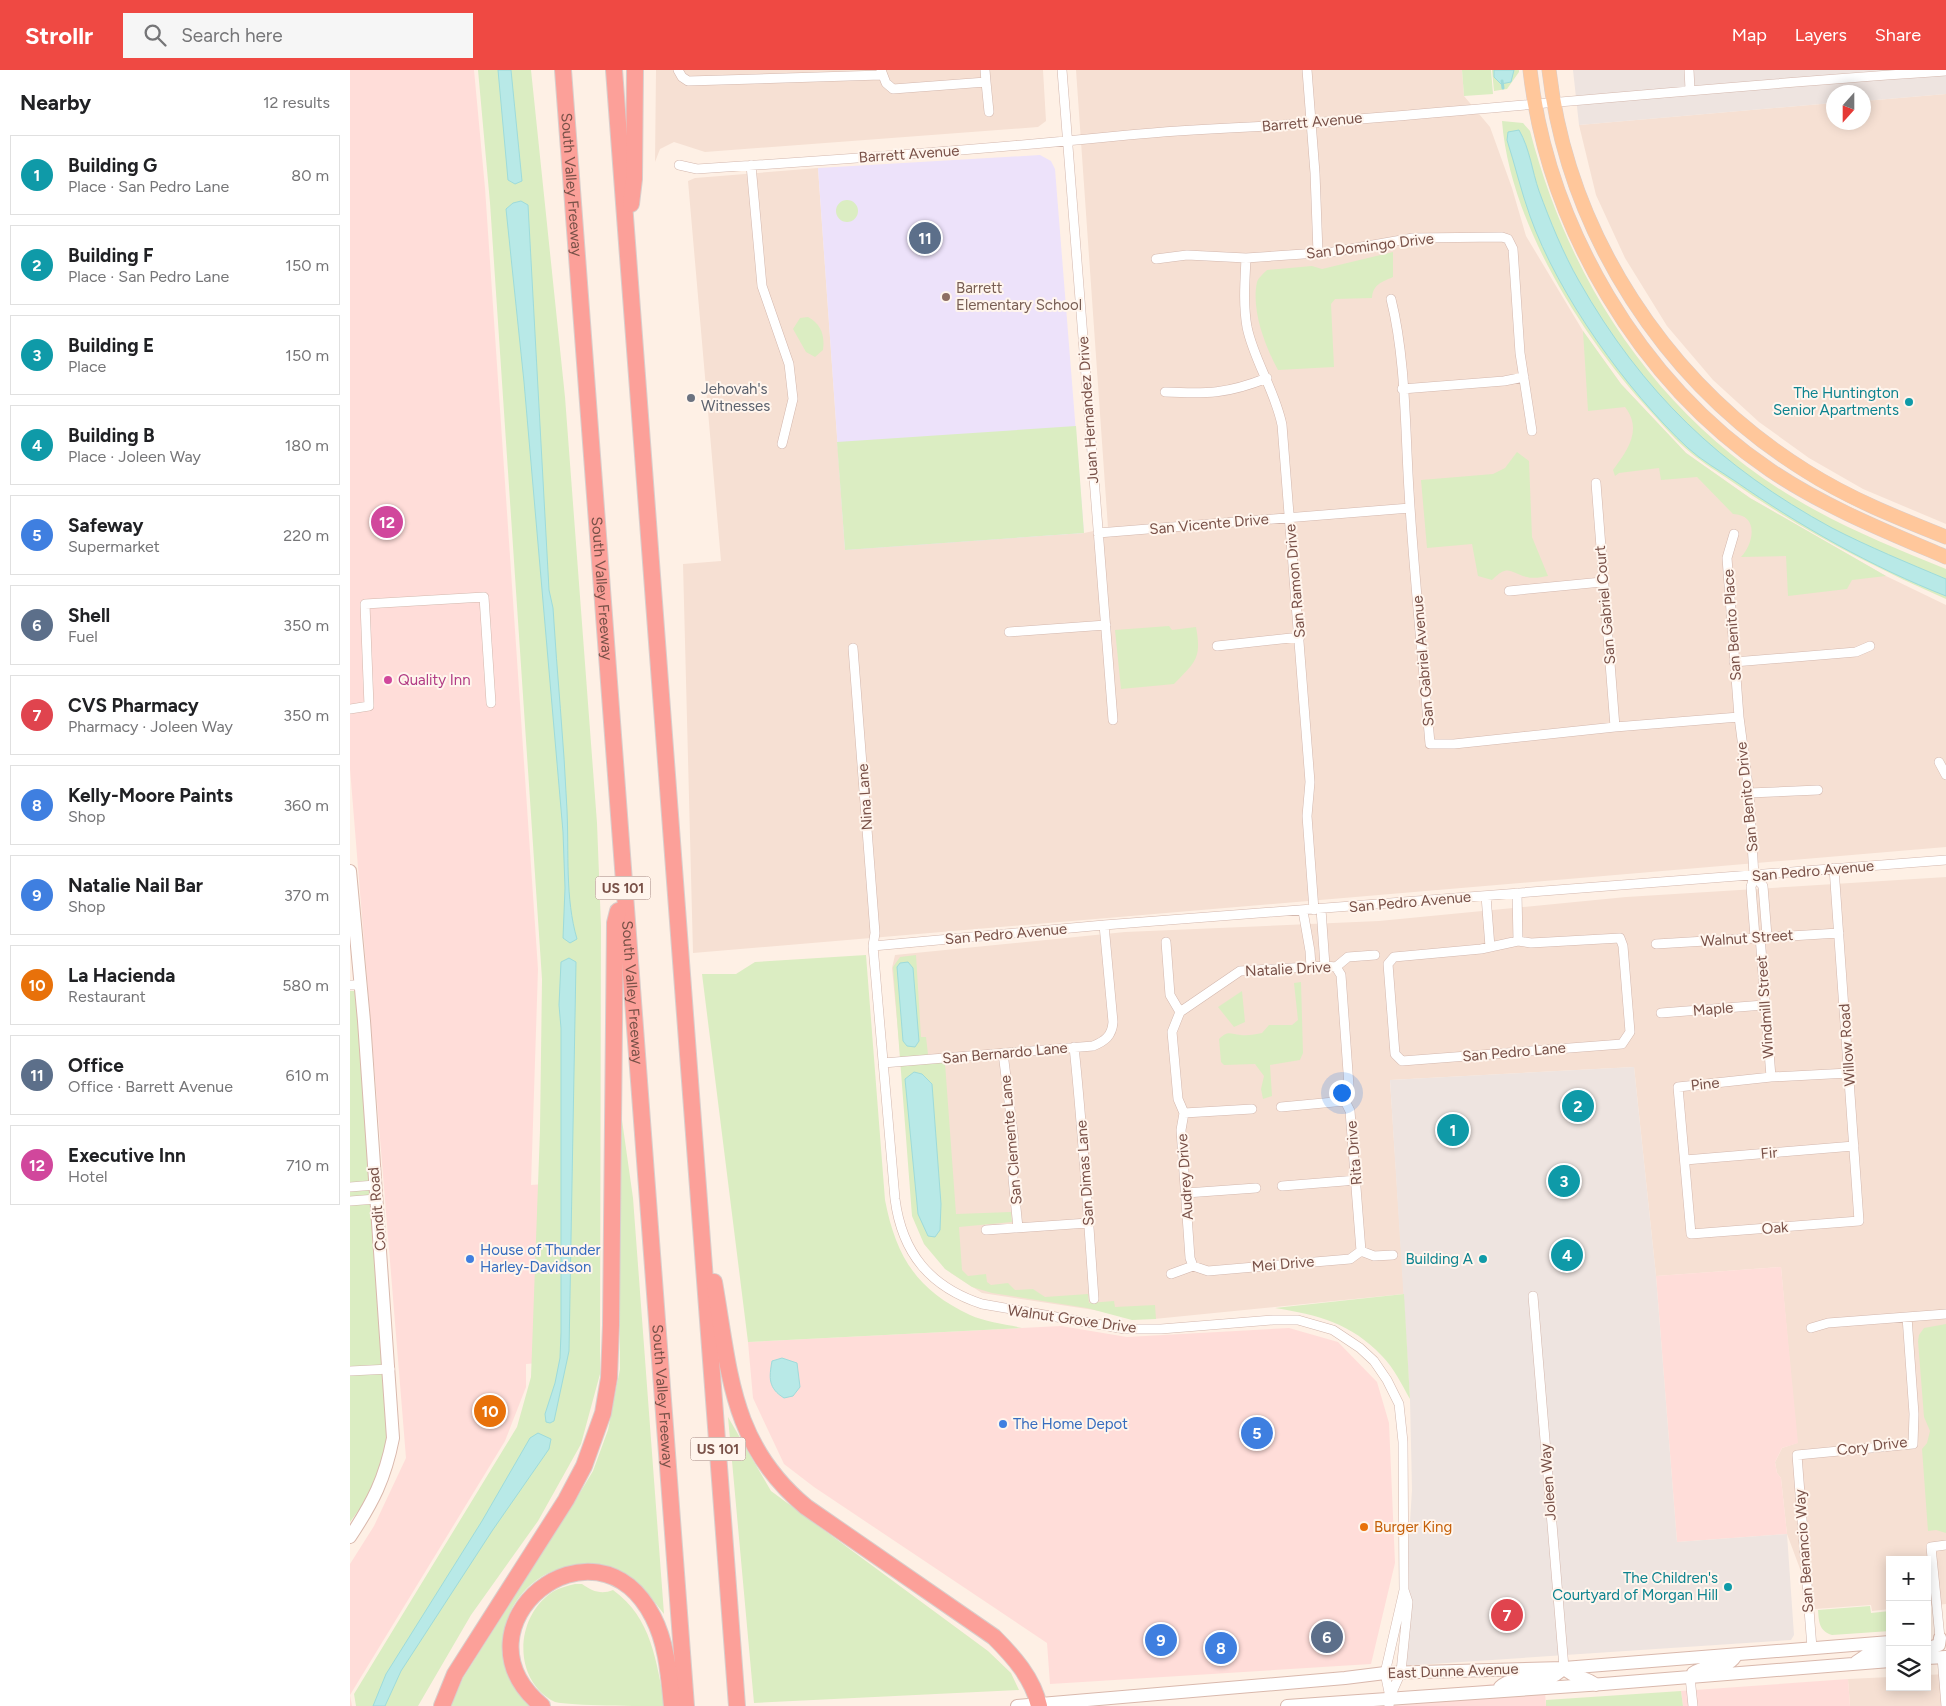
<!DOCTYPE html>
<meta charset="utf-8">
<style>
:root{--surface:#fff;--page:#f6f6f6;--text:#202124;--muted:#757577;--line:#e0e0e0;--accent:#ef4943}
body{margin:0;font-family:Figtree,sans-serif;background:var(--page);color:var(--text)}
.controls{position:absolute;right:15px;bottom:15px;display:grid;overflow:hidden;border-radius:0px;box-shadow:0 2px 12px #0003}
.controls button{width:45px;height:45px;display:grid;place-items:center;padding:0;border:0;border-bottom:1px solid var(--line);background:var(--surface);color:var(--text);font:25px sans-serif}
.compass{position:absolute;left:1476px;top:15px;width:45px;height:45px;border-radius:50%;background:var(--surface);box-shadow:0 2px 12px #0003;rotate:201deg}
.you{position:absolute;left:991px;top:1022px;width:18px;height:18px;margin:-12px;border:4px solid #fff;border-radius:50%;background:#1a73e8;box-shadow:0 0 0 8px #1a73e833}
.badge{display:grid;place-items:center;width:32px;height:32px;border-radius:50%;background:var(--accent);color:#fff;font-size:16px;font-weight:700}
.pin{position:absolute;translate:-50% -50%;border:2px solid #fff;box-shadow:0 1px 5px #0006}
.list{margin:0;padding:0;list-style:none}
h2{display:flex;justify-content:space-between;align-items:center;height:65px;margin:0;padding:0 20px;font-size:21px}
h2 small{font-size:16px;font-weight:400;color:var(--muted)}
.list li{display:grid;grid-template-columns:32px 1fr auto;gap:15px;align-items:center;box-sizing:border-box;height:80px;margin:0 10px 10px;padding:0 10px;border:1px solid var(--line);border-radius:0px}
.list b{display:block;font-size:19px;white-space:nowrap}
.list p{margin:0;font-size:16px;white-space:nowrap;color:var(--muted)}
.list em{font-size:16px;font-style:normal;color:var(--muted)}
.icon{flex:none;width:28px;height:28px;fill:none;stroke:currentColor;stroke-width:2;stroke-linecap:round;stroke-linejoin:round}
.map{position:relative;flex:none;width:1596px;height:1636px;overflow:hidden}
header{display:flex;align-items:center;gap:30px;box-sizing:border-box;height:70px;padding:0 25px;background:var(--accent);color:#fff}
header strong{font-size:24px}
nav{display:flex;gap:28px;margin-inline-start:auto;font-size:18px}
.search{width:350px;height:45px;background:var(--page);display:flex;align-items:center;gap:12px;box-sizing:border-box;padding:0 18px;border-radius:0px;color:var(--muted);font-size:19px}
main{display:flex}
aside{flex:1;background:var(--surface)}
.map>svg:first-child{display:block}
</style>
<header>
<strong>Strollr</strong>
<div class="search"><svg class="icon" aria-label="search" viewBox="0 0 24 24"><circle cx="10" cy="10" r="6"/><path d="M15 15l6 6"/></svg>Search here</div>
<nav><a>Map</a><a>Layers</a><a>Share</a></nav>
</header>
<main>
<aside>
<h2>Nearby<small>12 results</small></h2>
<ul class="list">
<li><span class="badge" style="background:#0f9aa8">1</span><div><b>Building G</b><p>Place · San Pedro Lane</p></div><em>80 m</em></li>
<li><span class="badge" style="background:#0f9aa8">2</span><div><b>Building F</b><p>Place · San Pedro Lane</p></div><em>150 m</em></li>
<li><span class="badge" style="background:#0f9aa8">3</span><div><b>Building E</b><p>Place</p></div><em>150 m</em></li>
<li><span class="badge" style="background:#0f9aa8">4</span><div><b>Building B</b><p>Place · Joleen Way</p></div><em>180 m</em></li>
<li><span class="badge" style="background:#3f7fe0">5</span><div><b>Safeway</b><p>Supermarket</p></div><em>220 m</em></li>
<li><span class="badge" style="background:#5c6f8a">6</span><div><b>Shell</b><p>Fuel</p></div><em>350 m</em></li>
<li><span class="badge" style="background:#e0444e">7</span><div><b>CVS Pharmacy</b><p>Pharmacy · Joleen Way</p></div><em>350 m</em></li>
<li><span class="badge" style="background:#3f7fe0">8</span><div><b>Kelly-Moore Paints</b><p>Shop</p></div><em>360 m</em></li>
<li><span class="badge" style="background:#3f7fe0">9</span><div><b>Natalie Nail Bar</b><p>Shop</p></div><em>370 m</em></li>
<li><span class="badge" style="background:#e8710a">10</span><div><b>La Hacienda</b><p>Restaurant</p></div><em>580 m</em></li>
<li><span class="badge" style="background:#5c6f8a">11</span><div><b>Office</b><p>Office · Barrett Avenue</p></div><em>610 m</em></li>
<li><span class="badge" style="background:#d1479c">12</span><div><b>Executive Inn</b><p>Hotel</p></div><em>710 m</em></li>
</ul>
</aside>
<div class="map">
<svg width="1596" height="1636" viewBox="0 0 1596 1636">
<rect width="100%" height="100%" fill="#fef0e5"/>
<!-- residential -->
<path fill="#f6e0d3" d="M306,0h387l3,51 -8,6 -333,25 -31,-10 -14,7 -5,13z
M726,0h386l2,26 26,31 22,61 14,48 57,95 38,53 65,69 64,45 136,78 60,29v242l-1253,106 -10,-389 38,-3 -33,-380 7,-3 123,-10 27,381 239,-16 24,-5z
M1596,24v430l-83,-35 -54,-31 -50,-36 -46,-42 -46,-54 -42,-68 -29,-63 -17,-70 254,-22 1,19h30v-21z
M1596,807v727l-19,2v-46h-37v49l-18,2 -1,-6 -56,4 -28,-75 -6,-56 -4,-5 -2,-11 7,-14 15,-5 -16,-176 -125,9 -22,-209 -244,13 14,214 -250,25 -172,-26 -31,-20 -22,-24 -13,-29 -24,-252 3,-13 230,-23 254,-11 247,-24z
M1596,1604v32h-96l-2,-27 42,-2v10h37v-12z"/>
<!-- commercial -->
<path fill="#ffddd9" d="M0,0h124l11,118 53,781 -7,216 14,-1 -6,179 -13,1v23l-21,54 -155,254 2,11h-2v-142l24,-38 32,-68 -56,-689z
M1431,1197l17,176 -16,5 -7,14 2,11 4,5 6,56 -110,8 -21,-266z
M711,1256l66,11 162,-9 49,14 39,40 12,41 6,140 -24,101 -321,20 -3,-41 -233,-156 -30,-23 -31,-66 -5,-56z
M1194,1607l2,29h-217z
M1498,1609l2,27h-167l-2,-15z"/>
<!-- industrial -->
<path fill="#eee4e0" d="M1223,0h373v24l-82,7v-9h-30l-1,11 -254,22z
M1284,997l22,209 21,266 110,-8 7,101 -3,5 -390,26 11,-176 -2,-91 -20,-319z"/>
<!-- education -->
<path fill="#ede2fa" d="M690,85l11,6 4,8 29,364 -239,17 -27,-382z"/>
<!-- green -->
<path fill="#dbedc2" d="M128,0h53l34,327 32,426 4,103 -1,448 -19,70 -43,77 -67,94 -53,91h-62l-2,-12 163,-267 14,-50 9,-247 2,-151 -52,-776z
M1112,0h29l2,24 -29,2z
M1142,0h27v2l-12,17 -13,2z
M1152,51l21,2 7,8c42,161 137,299 285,379 42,23 87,41 131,59v30c-75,-33 -148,-71 -215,-118 -13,-9 -28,-18 -40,-28 -15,-12 -27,-27 -40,-41 -68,-74 -141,-188 -149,-291z
M486 141a11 11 0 1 1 22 0a11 11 0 1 1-22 0Z
M1043,182v25c-11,5 -20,7 -21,21l-37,1 -4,5 3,63 -56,3c-13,-24 -27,-60 -21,-88 1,-4 7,-9 10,-12l45,-4 10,3z
M458,247c13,7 17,18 15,33l-8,7 -9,-5 -13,-23 7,-11z
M1233,261l38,53 65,69 64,45 136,78 -34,4 -5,9 -59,7 -2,-40 -45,1c13,-14 18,-42 -8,-43l-36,-37 -36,3 -2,-12 -40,5 -4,3 -2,-6c14,-19 30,-40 12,-63l-37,4z
M726,356l8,107 -239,17 -8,-108z
M1167,382l12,9 3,76 16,39c-6,1 -15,3 -21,1 -17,-4 -18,-14 -35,3l-14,-4 -6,-32 -45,4 -6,-68 72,-6 12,-6z
M819,556l3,4 24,-3c6,32 -1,35 -22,57l-53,5 -6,-59z
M516,885l19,245c11,57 32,90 85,115 15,7 36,9 52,13l-274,14 -46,-368h34l19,-12z
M566,885l5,82h5l3,26h16l11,151 55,-2 1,10 -53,5 3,43 6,6 18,-2 1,8 4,3 17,-2 7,7 18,-1 12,8 43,-3 1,9 25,-2 1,6 40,-2 1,14 -24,1 -45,-12 -95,-15 -20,-6 -27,-18 -21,-25 -12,-28 -19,-249 7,-10z
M951,912l2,71 -3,7 -30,5 2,31 -9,3 -2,-10 3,-13 -9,-12 -31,1 -3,-3 -2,-23c9,-9 11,-5 22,-4 7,1 15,-1 21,-2l7,-8h23l6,-5 -4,-37z
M0,921h6l36,440 -20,61 -22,30z
M892,921l3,31 -11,5 -16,-20z
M268,1043h3l12,85 31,416c-11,-14 -21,-28 -37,-38 -11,-7 -23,-10 -36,-11 -78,-4 -118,86 -62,141h-78l12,-28 109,-172 21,-35 15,-41 12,-61z
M1054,1224l6,105c-8,-14 -16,-31 -28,-43 -31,-33 -64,-41 -107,-48z
M1596,1254v209l-10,-3 -8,1 -6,-82 5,-6 3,-12 -6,-14 -6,-76 1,-6 5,-7z
M378,1347l43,74 217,160 23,22 8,17 -265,13z
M225,1514h7c10,7 19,11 31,6 39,28 43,71 52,116 -23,0 -94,0 -110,-4 -42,-21 -41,-83 -4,-109 7,-5 16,-7 24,-9z
M1520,1536l1,7 19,-2v20l-58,4c-13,-4 -13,-13 -14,-25z
M1331,1621l2,15h-137v-6z"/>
<!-- water -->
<path fill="#b8e9e7" stroke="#9edbda" d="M148,0h13l11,111 -7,3 -7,-4z
M1144,0h20l-3,12 -10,2 -7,-7z
M1169,60c11,19 13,41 20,61 11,30 24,62 40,90 63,111 141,186 253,247 37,19 76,35 114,51v17c-74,-29 -146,-70 -211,-115 -16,-11 -33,-20 -47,-33 -61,-57 -130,-153 -158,-232 -9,-25 -15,-51 -23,-76l1,-8z
M171,131l7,4 21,385 4,18c4,67 11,134 14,202 2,42 -2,88 10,129l-7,4 -7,-5 2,-50 -2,-56 -39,-450 -18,-173 7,-6z
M219,888l7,4 -7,389 -15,70 -4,2 -4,-1 -1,-8 10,-31 5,-25 1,-25v-305l-2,-23 2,-43z
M558,892l5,6 6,73 -4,6 -8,-1 -4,-5 -6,-74 3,-4z
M564,1002l8,2 10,10 9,120 -1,26 -5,7 -7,-1 -10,-22 -13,-135z
M432,1288l15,5 3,24 -7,9 -9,2c-16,-10 -15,-20 -12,-37z
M188,1363l13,6 -2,10 -57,82 -91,140 -16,35h-12l13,-32 96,-153 48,-83z"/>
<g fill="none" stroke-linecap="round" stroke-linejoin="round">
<!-- stream -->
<path stroke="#9edbda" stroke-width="3" d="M1152,11l1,7"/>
<defs>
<path id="street" d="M328,0l4,7 6,4 193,-6
M531,0l5,13 7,6 93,-7 -1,-12
M712,0l51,650
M957,0l8,103 3,80
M1339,0l1,19
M636,12l3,30
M329,95l18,4c141,-9 281,-19 421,-33 64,-7 130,-8 194,-13 212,-17 423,-38 634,-52
M401,95l11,121 27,78 4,35 -11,45
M896,188c-1,22 -3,46 1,69 7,34 28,63 35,98l28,357 -3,34 7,94
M806,189l31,-4 59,3 87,-6 80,-14 89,-1 6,2 5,10 7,104 12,78
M1041,229c15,60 14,130 18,192 5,85 14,169 21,253h24l161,-17 124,-10
M1052,319l102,-8 20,-4
M815,322c42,2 62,2 102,-14
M1246,413l19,244
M748,463l312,-25
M1384,464l-7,24 12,159 10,76 5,83 -3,11 4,50
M1159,521l93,-9
M659,562l97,-7
M867,576l83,-9
M503,578l22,285 -2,13 22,253c7,54 35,88 87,105l143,25h36l112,-9h25l35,10 27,18 14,13 13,19 12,24 4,38 1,148 -19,83 5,24
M1384,592l122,-10 14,-6
M0,639l19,-3 -4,-102 119,-7 7,106
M1589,692l7,13
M1399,723l69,-3
M1484,798l25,353 -168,13 -13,-147 93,-10 78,-4
M1404,806l9,10 4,50
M1167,823l1,48
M1136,826l4,51
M971,839l4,57
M953,841l7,40 1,16
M1410,866l11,141
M1270,868l3,8 7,86 -8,12 -220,17 -7,-7 -7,-90 6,-7 87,-8 37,-8 13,2z
M816,872l4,53 10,17 -8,20 6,67 6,14 -3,17 9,128 3,8
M1306,874l183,-11
M523,876l231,-21 842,-65
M986,897l5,8 8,111 -4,15 5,10 11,140
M986,897l12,-10 27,-2
M0,915h10
M830,942l60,-41 85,-5 11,1
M1311,943l103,-8
M724,977c9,84 14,168 20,252
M653,983l11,88 -1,37 5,50
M533,993l210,-17c12,-5 19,-10 20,-24l-9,-97
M931,1037l64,-6
M834,1043l68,-4
M1335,1090l169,-14
M932,1116l75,-6
M0,1117l25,-2
M836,1123l70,-5
M0,1131l26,-2
M636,1160l102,-7
M821,1204l22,-8 15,5 142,-12 11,-8 13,5 19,-1
M1183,1226l31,372
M1461,1258l17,-5 118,-9
M0,1301l40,-2
M1590,1568l-9,-91 15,-2
M1462,1578l-15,-193 116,-11 1,-30 -7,-97
M1592,1587l4,49
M1340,1607l3,29
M1039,1636l1,-9 11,-25 7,-70 -4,-12"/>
<path id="secondary" d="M0,801l14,150 29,417c-8,41 -20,64 -43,99
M1577,1578l12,-3 1,-7
M1577,1588l19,-1
M1506,1592l15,-10 19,-1
M1343,1603c11,-9 34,-3 42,-16
M1150,1617c18,-16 43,4 64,-19 9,11 21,7 32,17
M667,1636l328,-28 40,-5 179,-5 326,-26
M937,1636l316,-22 287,-23"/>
<path id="primary" d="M1180,0c18,157 109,311 240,400 55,37 115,61 176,87
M1199,0c19,164 117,314 257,401 44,28 92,47 140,66"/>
<g id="highway">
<path id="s1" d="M213,0l123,1636"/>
<path d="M264,0l123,1636"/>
<path d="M281,134l3,-25 1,-109"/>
<path d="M364,1212c16,90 16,162 92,225l188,130c19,19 39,41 45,69"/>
<path d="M92,1636l13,-32 111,-174 18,-34 19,-53 6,-35 2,-53 4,-402 3,-12"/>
<path d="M192,1636c-96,-80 53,-201 111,-89 14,27 16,59 19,89"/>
</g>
</defs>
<!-- street casing -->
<use href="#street" stroke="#d3b7ad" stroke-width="10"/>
<!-- secondary casing -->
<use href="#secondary" stroke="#d9b8ac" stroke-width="14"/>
<!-- primary casing -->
<use href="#primary" stroke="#d9cecc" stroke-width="15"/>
<!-- highway casing -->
<use href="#highway" stroke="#d9cecc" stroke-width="18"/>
<!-- street -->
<use href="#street" stroke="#fff" stroke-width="9"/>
<!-- secondary -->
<use href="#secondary" stroke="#fff" stroke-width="12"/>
<!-- primary -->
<use href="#primary" stroke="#ffc79b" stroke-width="14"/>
<!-- highway -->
<use href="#highway" stroke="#fca099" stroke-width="16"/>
</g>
<!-- markers -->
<circle fill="#8d6e63" stroke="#fff5ed" stroke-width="2" cx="596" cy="227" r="5"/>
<circle fill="#6b7280" stroke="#fff5ed" stroke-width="2" cx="341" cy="328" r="5"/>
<g fill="#0f9aa8" stroke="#fff5ed" stroke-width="2">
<circle cx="1559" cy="332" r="5"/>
<circle cx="1133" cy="1189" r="5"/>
<circle cx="1378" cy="1517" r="5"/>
</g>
<circle fill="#d1479c" stroke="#fff5ed" stroke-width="2" cx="38" cy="610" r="5"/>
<g fill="#3f7fe0" stroke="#fff5ed" stroke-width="2">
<circle cx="120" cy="1189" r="5"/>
<circle cx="653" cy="1354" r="5"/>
</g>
<circle fill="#e8710a" stroke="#fff5ed" stroke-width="2" cx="1014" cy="1457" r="5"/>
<g text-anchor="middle" stroke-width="4" stroke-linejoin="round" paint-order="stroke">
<!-- shield labels -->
<g fill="#fff5ed" stroke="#a1827a" stroke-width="1">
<rect x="245.5" y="806.5" width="55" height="23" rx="4"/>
<rect x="340.5" y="1367.5" width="55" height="23" rx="4"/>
</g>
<g font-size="14" font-weight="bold" fill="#795148">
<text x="273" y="823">US 101</text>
<text x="368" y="1384">US 101</text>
</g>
<!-- street labels -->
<g font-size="15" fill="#795148" stroke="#fff5ed">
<text transform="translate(962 52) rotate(-5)" y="5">Barrett Avenue</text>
<text transform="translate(559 84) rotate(-4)" y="5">Barrett Avenue</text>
<text dy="5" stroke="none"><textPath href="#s1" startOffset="115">South Valley Freeway</textPath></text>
<text transform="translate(1020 176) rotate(-7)" y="5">San Domingo Drive</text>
<text transform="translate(738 340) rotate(-94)" y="5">Juan Hernandez Drive</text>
<text transform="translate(859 454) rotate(-5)" y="5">San Vicente Drive</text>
<text transform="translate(945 511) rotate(-95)" y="5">San Ramon Drive</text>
<text dy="5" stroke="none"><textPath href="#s1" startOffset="520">South Valley Freeway</textPath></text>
<text transform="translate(1255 535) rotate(-95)" y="5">San Gabriel Court</text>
<text transform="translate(1382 555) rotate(-94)" y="5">San Benito Place</text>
<text transform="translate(1073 591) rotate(-95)" y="5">San Gabriel Avenue</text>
<text transform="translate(515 727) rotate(-94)" y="5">Nina Lane</text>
<text transform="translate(1397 727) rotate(-96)" y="5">San Benito Drive</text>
<text transform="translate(1463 801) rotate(-5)" y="5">San Pedro Avenue</text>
<text transform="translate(1060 832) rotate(-5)" y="5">San Pedro Avenue</text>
<text transform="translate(656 864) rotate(-5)" y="5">San Pedro Avenue</text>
<text transform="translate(1397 868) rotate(-4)" y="5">Walnut Street</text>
<text transform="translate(938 899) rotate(-3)" y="5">Natalie Drive</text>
<text dy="5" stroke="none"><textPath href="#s1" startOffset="925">South Valley Freeway</textPath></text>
<text transform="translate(1415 937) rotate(-94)" y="5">Windmill Street</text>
<text transform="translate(1363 939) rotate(-5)" y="5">Maple</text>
<text transform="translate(1497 975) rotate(-94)" y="5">Willow Road</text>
<text transform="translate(1164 982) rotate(-5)" y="5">San Pedro Lane</text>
<text transform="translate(655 983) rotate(-5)" y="5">San Bernardo Lane</text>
<text transform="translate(1355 1014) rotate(-6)" y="5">Pine</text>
<text transform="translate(661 1070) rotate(-95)" y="5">San Clemente Lane</text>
<text transform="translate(1004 1083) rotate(-95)" y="5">Rita Drive</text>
<text transform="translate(1419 1083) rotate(-5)" y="5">Fir</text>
<text transform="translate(735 1103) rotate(-94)" y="5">San Dimas Lane</text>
<text transform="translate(835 1107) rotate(-94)" y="5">Audrey Drive</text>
<text transform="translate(27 1139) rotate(-95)" y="5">Condit Road</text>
<text transform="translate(1425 1158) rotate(-4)" y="5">Oak</text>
<text transform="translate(933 1194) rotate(-5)" y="5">Mei Drive</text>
<text transform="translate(722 1249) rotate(8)" y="5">Walnut Grove Drive</text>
<text dy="5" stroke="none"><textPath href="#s1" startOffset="1330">South Valley Freeway</textPath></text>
<text transform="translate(1522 1376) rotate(-7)" y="5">Cory Drive</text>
<text transform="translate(1198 1412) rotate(-94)" y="5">Joleen Way</text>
<text transform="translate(1454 1481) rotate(-94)" y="5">San Benancio Way</text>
<text transform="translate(1103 1601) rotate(-2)" y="5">East Dunne Avenue</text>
</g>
<!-- education labels -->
<g font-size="15" fill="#785e54" stroke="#fff5ed" text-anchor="start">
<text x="606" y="223">Barrett<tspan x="606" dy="17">Elementary School</tspan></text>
</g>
<!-- worship labels -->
<g font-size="15" fill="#5b616d" stroke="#fff5ed" text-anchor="start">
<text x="351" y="324">Jehovah's<tspan x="351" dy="17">Witnesses</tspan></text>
</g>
<!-- culture labels -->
<g font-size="15" fill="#0d838f" stroke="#fff5ed" text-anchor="end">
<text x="1549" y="328">The Huntington<tspan x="1549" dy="17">Senior Apartments</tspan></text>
<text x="1123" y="1194">Building A</text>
<text x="1368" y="1513">The Children's<tspan x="1368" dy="17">Courtyard of Morgan Hill</tspan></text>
</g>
<!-- hotel labels -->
<g font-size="15" fill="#b23c85" stroke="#fff5ed" text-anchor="start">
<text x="48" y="615">Quality Inn</text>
</g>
<!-- shop labels -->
<g font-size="15" fill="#366cbe" stroke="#fff5ed" text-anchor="start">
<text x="130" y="1185">House of Thunder<tspan x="130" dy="17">Harley-Davidson</tspan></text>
<text x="663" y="1359">The Home Depot</text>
</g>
<!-- food labels -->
<g font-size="15" fill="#c56008" stroke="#fff5ed" text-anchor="start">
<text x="1024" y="1462">Burger King</text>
</g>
</g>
</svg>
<div class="controls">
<button>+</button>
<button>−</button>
<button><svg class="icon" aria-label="layers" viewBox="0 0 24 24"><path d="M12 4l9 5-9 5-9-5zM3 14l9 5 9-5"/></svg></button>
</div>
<svg class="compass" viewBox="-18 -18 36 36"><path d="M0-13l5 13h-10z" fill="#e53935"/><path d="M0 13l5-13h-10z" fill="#757577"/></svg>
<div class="you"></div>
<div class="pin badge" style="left:1103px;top:1060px;background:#0f9aa8">1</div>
<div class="pin badge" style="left:1228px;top:1036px;background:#0f9aa8">2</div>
<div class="pin badge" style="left:1214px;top:1111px;background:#0f9aa8">3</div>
<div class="pin badge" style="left:1217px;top:1185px;background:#0f9aa8">4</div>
<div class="pin badge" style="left:907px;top:1363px;background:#3f7fe0">5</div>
<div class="pin badge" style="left:977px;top:1567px;background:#5c6f8a">6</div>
<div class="pin badge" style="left:1157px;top:1545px;background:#e0444e">7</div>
<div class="pin badge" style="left:871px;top:1578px;background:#3f7fe0">8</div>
<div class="pin badge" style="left:811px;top:1570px;background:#3f7fe0">9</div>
<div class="pin badge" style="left:140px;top:1341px;background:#e8710a">10</div>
<div class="pin badge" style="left:575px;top:168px;background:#5c6f8a">11</div>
<div class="pin badge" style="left:37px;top:452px;background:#d1479c">12</div>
</div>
</main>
